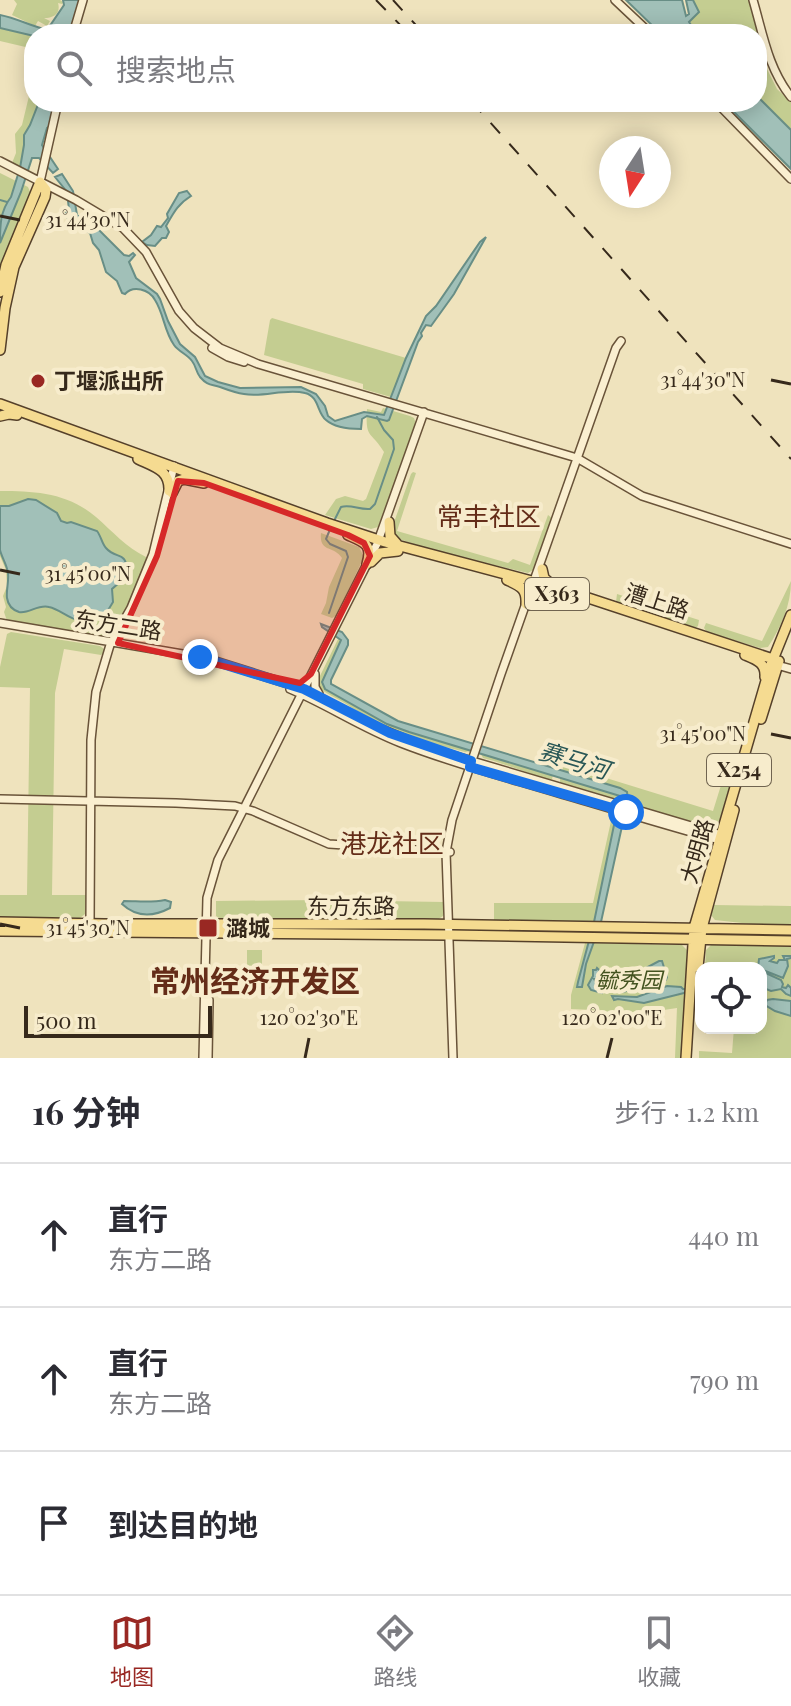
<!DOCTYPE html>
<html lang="zh">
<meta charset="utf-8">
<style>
:root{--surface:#fff;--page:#f7f7f7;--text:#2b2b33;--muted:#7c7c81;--line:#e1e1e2;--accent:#992823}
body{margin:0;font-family:"Playfair Display","Noto Sans SC",serif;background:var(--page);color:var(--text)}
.controls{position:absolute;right:24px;bottom:24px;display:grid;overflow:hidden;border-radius:16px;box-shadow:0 4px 20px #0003}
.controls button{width:72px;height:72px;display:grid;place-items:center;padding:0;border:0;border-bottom:2px solid var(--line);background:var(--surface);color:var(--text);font:40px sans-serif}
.compass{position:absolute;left:599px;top:136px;width:72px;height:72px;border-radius:50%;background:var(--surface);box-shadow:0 4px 20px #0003;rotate:192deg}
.scale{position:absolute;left:24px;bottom:20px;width:188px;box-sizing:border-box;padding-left:8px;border:4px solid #36291b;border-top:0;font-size:22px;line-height:28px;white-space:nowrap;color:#36291b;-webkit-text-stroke:6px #f7eccc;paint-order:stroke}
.stop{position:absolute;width:24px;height:24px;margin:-18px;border:6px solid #1a73e8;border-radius:50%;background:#fff}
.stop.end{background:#1a73e8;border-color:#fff;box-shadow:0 2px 8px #0008}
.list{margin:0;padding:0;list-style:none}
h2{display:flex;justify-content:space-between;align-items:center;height:104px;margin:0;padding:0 32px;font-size:34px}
h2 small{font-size:26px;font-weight:400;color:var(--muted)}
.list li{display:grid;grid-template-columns:52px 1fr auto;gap:24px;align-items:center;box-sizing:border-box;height:144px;padding:0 32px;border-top:2px solid var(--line)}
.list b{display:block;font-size:30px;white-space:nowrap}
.list p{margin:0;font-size:26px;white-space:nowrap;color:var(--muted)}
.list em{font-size:26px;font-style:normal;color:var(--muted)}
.icon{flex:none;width:44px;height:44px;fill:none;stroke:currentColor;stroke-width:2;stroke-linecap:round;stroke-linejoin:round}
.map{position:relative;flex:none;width:791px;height:1058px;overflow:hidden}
.search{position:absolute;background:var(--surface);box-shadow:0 4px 20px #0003;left:24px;right:24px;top:24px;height:88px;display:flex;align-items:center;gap:20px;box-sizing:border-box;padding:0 28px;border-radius:32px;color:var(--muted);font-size:30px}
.sheet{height:536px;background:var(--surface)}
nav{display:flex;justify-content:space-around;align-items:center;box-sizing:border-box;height:112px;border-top:2px solid var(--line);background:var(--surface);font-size:22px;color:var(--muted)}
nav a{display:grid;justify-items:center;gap:4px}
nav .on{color:var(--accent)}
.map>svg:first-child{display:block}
</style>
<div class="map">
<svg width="791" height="1058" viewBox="0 0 791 1058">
<rect width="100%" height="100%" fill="#efe3bd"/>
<!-- green -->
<path fill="#c4cd91" d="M14,0h46l3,2 -1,2 -4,-1c3,10 -4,15 -14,15l6,3 -3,5 -9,-5 -3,5 -23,-11 5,-11z
M693,0h56l4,8 11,55 13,26 14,13v28l-34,-34v-62h-60l-8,-12 9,-10z
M0,24l34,10v15l-34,-8z
M34,68v34h8l-19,67 -11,-6 4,-10 -1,-19 7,-9 7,-29 -1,-8z
M0,173l28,14 3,7 -31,81z
M272,318l134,40 -15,39 -28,-8v-5l-99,-29 6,-35z
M383,408l27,8 4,2 2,6 -38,103 -7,2 -46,-14 11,-16 9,-3 18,5 3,-2 18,-47c-13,-22 -19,-12 -17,-43l14,3z
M413,472l3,1 -19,58 111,32 5,-4 17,6 18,-50 5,4 -20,51 -5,3 -90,-21 -42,-14 -5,-7 20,-57z
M0,491c36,0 68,2 96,26 17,15 30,30 50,40l1,2 -13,36 -22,40 -8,3 -97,-17 -3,-9 2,-5 -3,-11 4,-10 -1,-16 -6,-14z
M321,533l38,14 5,10 -28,59 -4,2 -11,-4 5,-11 3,-16 13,-29c-8,-13 -23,-5 -21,-25z
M791,581c0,24 -10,46 -23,66l-8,1 -53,-16 -3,-4 2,-5 56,18z
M617,594l82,26 -1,6 -3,2 -79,-26z
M11,632l89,14 4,3 -1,5 -2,1 -37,-6 -9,44 -3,202h34l-1,19 -5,4 -80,-1v-22h27l3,-207 -30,-1v-20l7,-33z
M339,637l2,5 -19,40 65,42 83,27 -5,1c-25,-7 -50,-11 -74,-22 -18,-8 -33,-19 -50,-29 -8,-5 -15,-7 -22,-14l1,-11z
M731,753l7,4 -18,62c-4,7 -7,8 -15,8l-78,-24v-10l-7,-5 -58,-17 2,-6 149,46z
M481,754l72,21 -1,4 -2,1c-23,-7 -44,-16 -67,-22z
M560,778l59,17 2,3v3l-61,-17z
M613,812l5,1 -24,109 -100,-2v-17h99z
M320,900l124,2 -1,14 -6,4h-215l-6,-4v-15z
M714,905l77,1v19l-40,-1 -36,-4 -4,-5z
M585,943l97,2 5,5 -5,108h-7l2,-50 -59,9 -26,-7 -21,-1v-14z
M712,944l79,2v112h-92v-7l33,2 2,-25h27v-60h-56l1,-18z
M247,950h15v32l-9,-1v2l-6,-1z"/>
<!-- water -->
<path fill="#a1c0b8" stroke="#688e86" stroke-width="2" d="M63,0h17l-9,34h-37v2l-34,-8v-13c16,3 31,11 47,15l17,-25z
M626,0h56l4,16 3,-2 -3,-14h7l6,12 -10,10 8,12h-36z
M757,96l34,34v39l-67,-67h33z
M39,102h17l-6,24 -3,2 -5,17 16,24 -5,4 -14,-15h-7l-11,34 -21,51c0,-17 0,-32 11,-46l9,-29 4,-23v-10l6,-10z
M62,174l11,17 4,24 22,15 25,25 5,1 4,-3 2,2 -6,7 7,16 21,16 3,5 8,22 12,23 15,13 10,19 13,6 22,6 61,-1 15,7 9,12 3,10 7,5 29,-9 20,3 22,-57 20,-42 10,-10 44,-64 6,-5 -32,57 -23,32 -5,-1 -5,8 1,3 -4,6 -29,78 -2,1 -20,-5 -5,3 -1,10c-11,0 -26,-1 -35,-9 -9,-7 -7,-24 -21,-27 -20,-5 -42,5 -61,1 -8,-1 -16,-4 -24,-7 -10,-3 -13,-2 -20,-10 -4,-5 -4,-11 -8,-16 -5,-7 -13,-9 -18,-16 -10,-14 -10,-31 -19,-45 -6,-11 -22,-15 -30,-6l-3,-1 -5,-12 -11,-9 -7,-22 -6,-7 -3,-10 -13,-7 -13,-11 5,-5 -2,-18 -12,-15z
M187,191l4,5c-13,8 -17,16 -25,30l3,6 -3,6h-4l-7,8 -8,-1 -5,-3 9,-7 6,-9 4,1 7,-9 -1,-4 12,-21z
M28,499l8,1 21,13 4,8 6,2 4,-1 26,9c4,5 5,13 9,17 11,13 20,0 22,27l-16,14 1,13 -6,10c-7,2 -11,6 -17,8 -17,4 -27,-10 -41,-13 -11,-3 -20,7 -30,5 -6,-2 -11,-7 -12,-14 -1,-8 2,-16 1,-25 -1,-8 -6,-15 -8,-23 0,-14 0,-30 0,-44h9z
M321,624l21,8 6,8v5l-17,35v4l67,37 222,67 7,4 1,7 -27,123 -15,42 -4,23h-5l1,-5 16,-60 26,-126 -211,-64 -22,-8 -62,-35 -3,-7 19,-42 -19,-13z
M165,900l6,2 -1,6c-17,9 -33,10 -48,-4l2,-3c14,0 26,2 41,-1z
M774,956v2l-4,3 7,2 2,-3h6l-2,-4h8v2l-4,1 1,7 -5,12 -25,-10 1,-9z
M659,961h3l5,16 -1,3 -18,6 -4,-3 2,-15z
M597,968l9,9v4l-7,-2h-5l4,6 4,-2 2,1 -2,9 -11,-3 -3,-5 5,-9v-6h3z
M761,971l20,9 2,4 -1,3 4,1 2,-3 3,3v8l-5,-2 -5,-5 -10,2 -10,-4z
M641,977l1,9 -19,6 -8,-1 -6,-6 1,-4 4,-2 9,2z
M667,986l14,1 2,2h18v3l-9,-1 -48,12 -26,-4 -4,1 -2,-4 25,1z
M773,999l18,2v15l-16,-5 -10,-6 2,-5z"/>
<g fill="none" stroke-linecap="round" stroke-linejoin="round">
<!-- stream -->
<path stroke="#688e86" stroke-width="2" d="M0,200l7,2
M334,521l7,-14c10,-3 18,3 29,2l5,-5 19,-55 -1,-9 -9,-10 -7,-13
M329,613l19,-56 -2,-6 -16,-7 -4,-5 5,-12"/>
<defs>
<path id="secondary" d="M615,0l36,34
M753,0c10,34 15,68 38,97
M73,34l10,-34
M716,102l75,77
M0,161l76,39 47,28 23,24 33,59 15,17 26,20 38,16 319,94 65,38 149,48
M40,182l18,-80
M212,348l16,9 16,5
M0,623l206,35 98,31 59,32 62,26 300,89
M777,665l14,4
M315,674v13l4,7
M290,689c38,16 72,39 111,54 51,20 104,34 157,50 55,16 110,33 165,48
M0,799l176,4 59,3 18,5 76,33 121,8
M90,925l1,-185 5,-48 14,-47 21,-37 22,-54 21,-88
M203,1058l4,-160 11,-38 159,-316 47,-132
M208,1058l1,-58
M453,1058l-7,-206 6,-32 49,-146 115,-326 5,-7"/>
<path id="primary" d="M0,292l6,-27 34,-83
M0,350l5,-42 9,-41 31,-70 1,-7 -6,-8
M0,404l327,119 58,19 173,46 215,71 4,6
M0,416l9,-2 8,1
M138,459c17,8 32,11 31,32
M172,493l6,-12 6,-2 20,4
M389,522l1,14 7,8
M348,535c16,7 25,9 19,29
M371,562l9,-9 18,-2
M542,569l2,9 7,6
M507,580c13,6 20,8 19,24
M529,605c7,-11 11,-13 23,-12
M745,655c12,5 21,8 20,22
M761,719l18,-58
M0,922l104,2h320l367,6
M0,931l450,4 341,6
M698,967l4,-39 32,-118
M686,1058l8,-130 76,-261 21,-52"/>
</defs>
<!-- secondary casing -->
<use href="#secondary" stroke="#695339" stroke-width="10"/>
<!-- primary casing -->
<use href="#primary" stroke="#55402a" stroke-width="12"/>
<!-- secondary -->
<use href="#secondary" stroke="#faefd0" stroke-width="7"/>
<!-- primary -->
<use href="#primary" stroke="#f5db91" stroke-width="9"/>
<!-- rail -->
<path stroke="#36291b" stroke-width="2" stroke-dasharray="14 14" stroke-linecap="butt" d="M376,0l33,34
M393,0l31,34
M472,102l319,357
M0,926h5"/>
</g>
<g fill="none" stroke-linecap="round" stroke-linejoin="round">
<!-- route -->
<path stroke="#1a73e8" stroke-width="10" d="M200,657l104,32 86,44 81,28 -1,6 156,45"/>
</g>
<!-- marked area -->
<path fill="#d62828" fill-opacity="0.2" stroke="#d62828" stroke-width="6" stroke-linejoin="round" d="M178,481l26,2 144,52 16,8 6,13 -59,118 -11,9 -182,-40 39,-87z"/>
<!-- ticks -->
<path fill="none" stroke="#36291b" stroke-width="3" d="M0,216l20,4M771,380l20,4M0,570l20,4M771,734l20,4M0,924l20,4M305,1058l4,-20M607,1058l5,-20"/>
<!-- markers -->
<g fill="#992823" stroke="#f7eccc" stroke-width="3">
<circle cx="38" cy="381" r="8"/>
<rect x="198" y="918" width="20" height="20" rx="4"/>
</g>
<g text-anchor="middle" stroke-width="8" stroke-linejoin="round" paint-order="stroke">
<!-- shield labels -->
<g fill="#f7eccc" stroke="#706450" stroke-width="2">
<rect x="525" y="578" width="64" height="32" rx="6"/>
<rect x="707" y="754" width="64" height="32" rx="6"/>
</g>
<g font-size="20" font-weight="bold" fill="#36291b">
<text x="557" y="601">X363</text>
<text x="739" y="777">X254</text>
</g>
<!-- poi labels -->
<g font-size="22" font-weight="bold" fill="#36291b" stroke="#f7eccc" text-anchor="start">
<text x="54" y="389">丁堰派出所</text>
<text x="226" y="936">潞城</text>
</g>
<!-- street labels -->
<g font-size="22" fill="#36291b" stroke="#f7eccc">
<text transform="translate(657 601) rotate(18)" y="8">漕上路</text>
<text transform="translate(118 625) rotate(9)" y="8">东方二路</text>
<text transform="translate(697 851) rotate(-74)" y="8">大明路</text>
<text x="351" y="914">东方东路</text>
</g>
<!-- park labels -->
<g font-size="22" font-style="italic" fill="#445320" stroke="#f7eccc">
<text x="629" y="988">毓秀园</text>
</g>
<!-- water labels -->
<g font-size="24" font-style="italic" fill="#295756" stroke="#f7eccc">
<text transform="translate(574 761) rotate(17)" y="8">赛马河</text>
</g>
<!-- quarter labels -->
<g font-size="26" fill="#642c18" stroke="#f7eccc">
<text x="489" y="526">常丰社区</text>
<text x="392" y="853">港龙社区</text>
</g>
<!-- district labels -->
<g font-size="30" font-weight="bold" fill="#642c18" stroke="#f7eccc">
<text x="255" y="992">常州经济开发区</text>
</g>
</g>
<g font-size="20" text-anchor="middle" fill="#36291b" stroke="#f7eccc" stroke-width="8" stroke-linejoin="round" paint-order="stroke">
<text x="88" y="227">31°44'30"N</text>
<text x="703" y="387">31°44'30"N</text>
<text x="88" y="581">31°45'00"N</text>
<text x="703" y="741">31°45'00"N</text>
<text x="88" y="935">31°45'30"N</text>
<text x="309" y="1025">120°02'30"E</text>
<text x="612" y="1025">120°02'00"E</text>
</g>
</svg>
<div class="controls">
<button><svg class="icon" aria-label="locate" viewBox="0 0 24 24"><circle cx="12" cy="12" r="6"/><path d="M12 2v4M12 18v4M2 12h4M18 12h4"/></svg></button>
</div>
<svg class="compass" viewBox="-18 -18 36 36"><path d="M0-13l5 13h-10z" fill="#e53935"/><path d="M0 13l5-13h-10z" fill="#7c7c81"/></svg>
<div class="scale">500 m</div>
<div class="stop" style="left:626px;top:812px"></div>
<div class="stop end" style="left:200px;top:657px"></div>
<div class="search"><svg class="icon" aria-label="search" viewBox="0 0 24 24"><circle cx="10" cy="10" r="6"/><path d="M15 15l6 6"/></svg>搜索地点</div>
</div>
<section class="sheet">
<h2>16 分钟<small>步行 · 1.2 km</small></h2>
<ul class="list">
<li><svg class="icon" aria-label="ahead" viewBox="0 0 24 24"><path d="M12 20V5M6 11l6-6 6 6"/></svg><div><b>直行</b><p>东方二路</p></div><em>440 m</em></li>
<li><svg class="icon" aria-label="ahead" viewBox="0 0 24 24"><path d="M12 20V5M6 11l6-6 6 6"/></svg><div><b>直行</b><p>东方二路</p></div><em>790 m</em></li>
<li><svg class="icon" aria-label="arrive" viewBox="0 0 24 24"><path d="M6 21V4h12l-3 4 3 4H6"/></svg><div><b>到达目的地</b></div></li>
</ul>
</section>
<nav>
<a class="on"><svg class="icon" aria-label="map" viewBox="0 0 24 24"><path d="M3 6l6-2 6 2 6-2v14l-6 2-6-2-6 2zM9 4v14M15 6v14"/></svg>地图</a>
<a><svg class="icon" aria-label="directions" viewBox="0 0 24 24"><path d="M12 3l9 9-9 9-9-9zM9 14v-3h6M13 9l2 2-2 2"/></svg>路线</a>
<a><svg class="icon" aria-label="saved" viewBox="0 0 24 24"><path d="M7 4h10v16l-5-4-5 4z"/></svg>收藏</a>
</nav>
